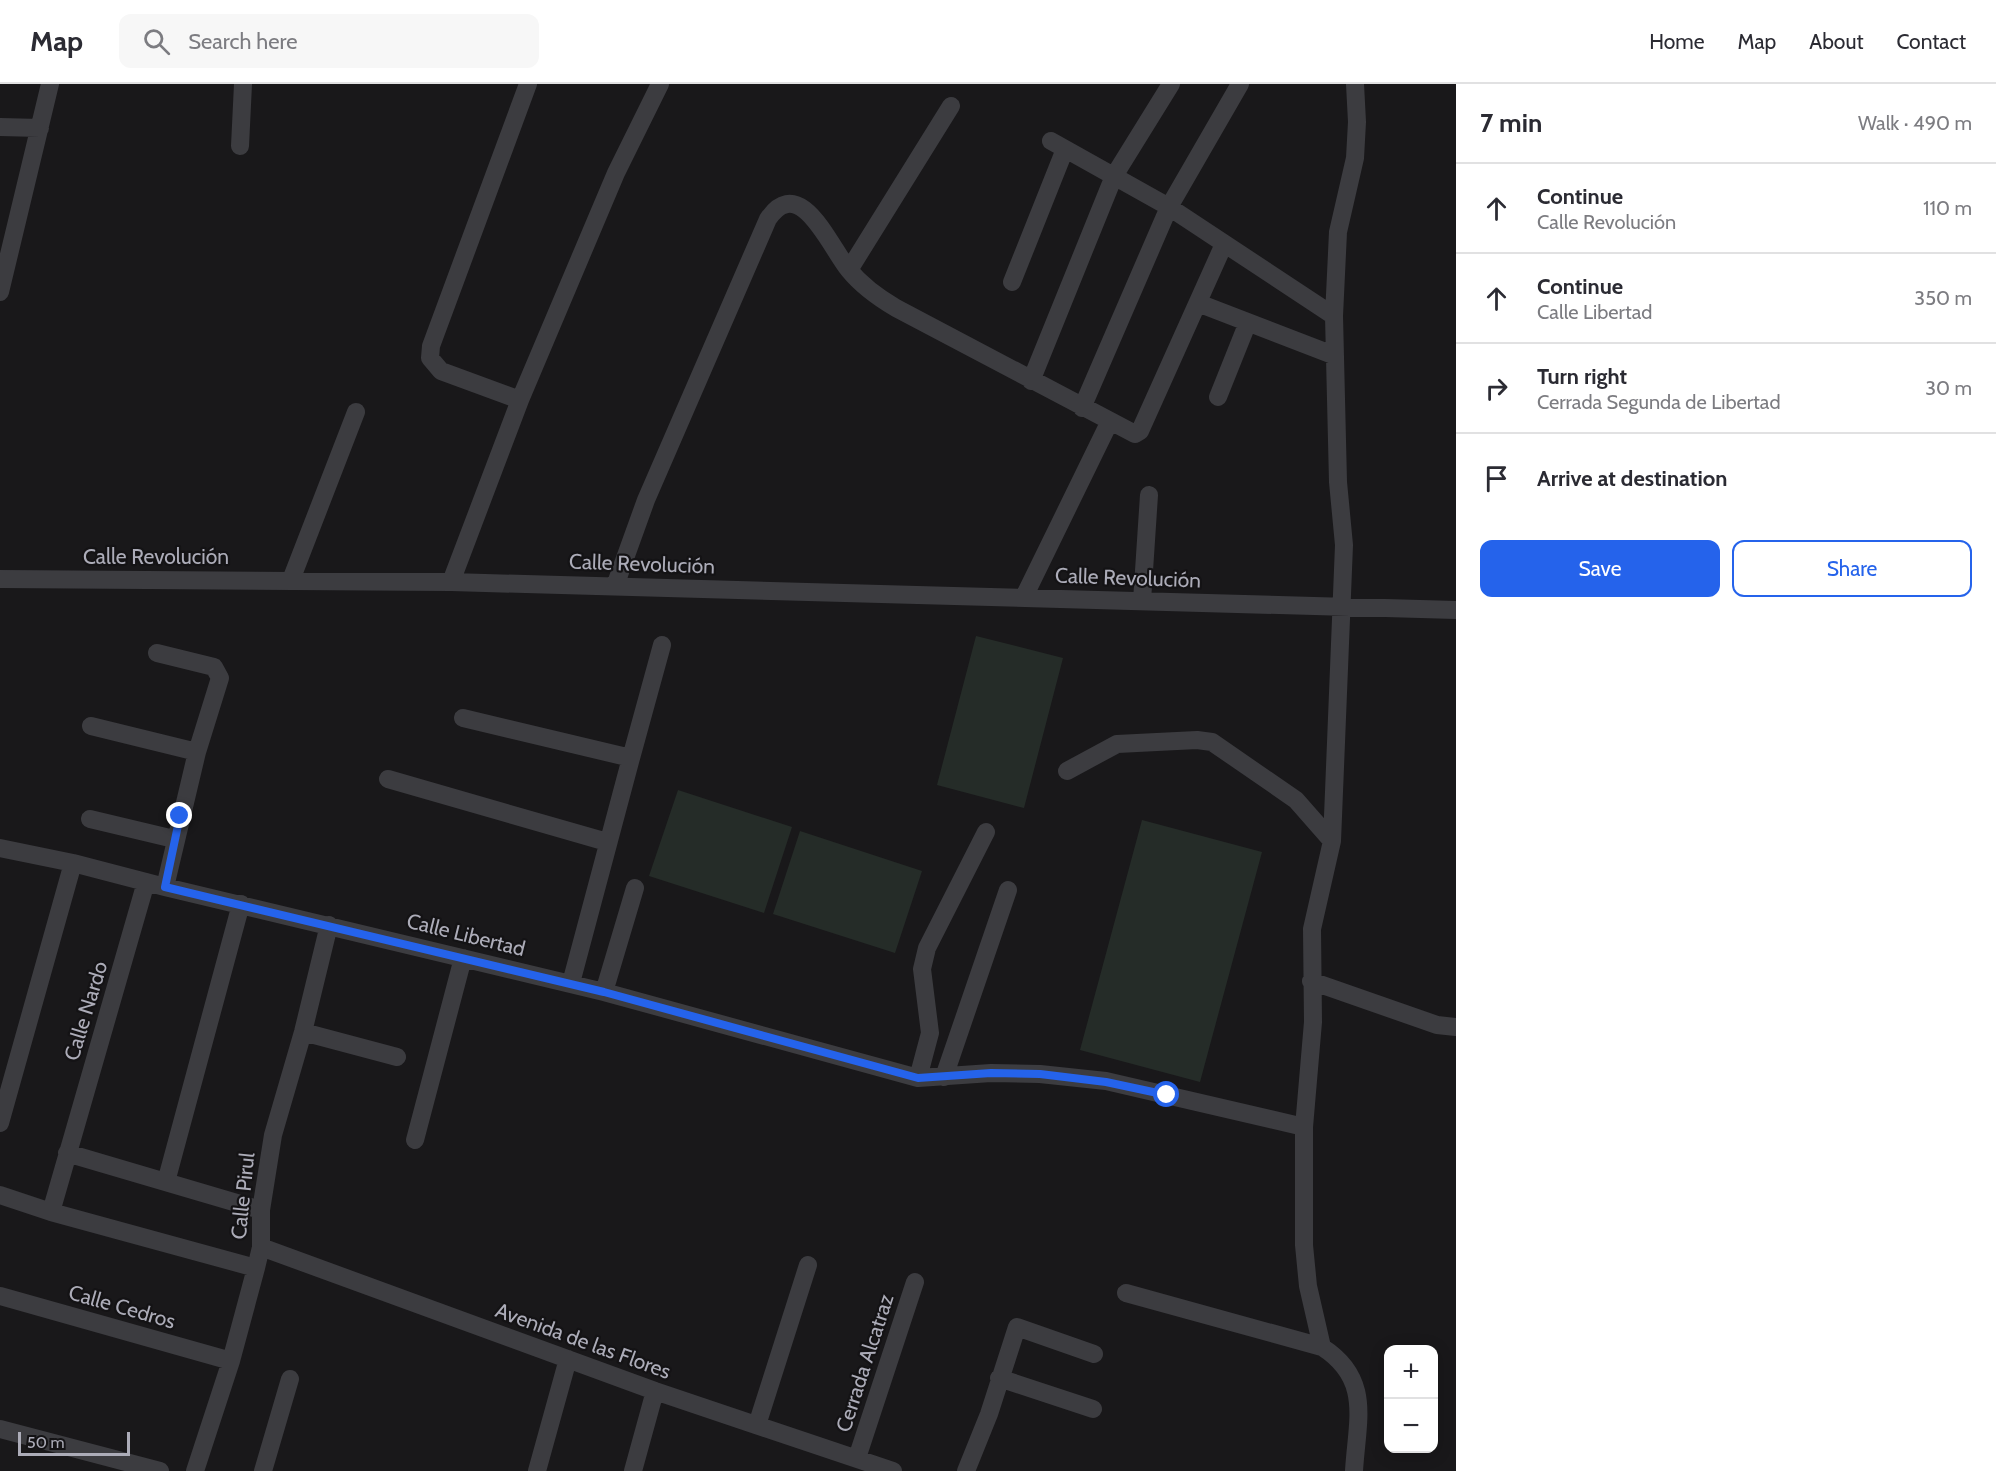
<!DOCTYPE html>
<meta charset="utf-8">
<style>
:root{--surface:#fff;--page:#f7f7f7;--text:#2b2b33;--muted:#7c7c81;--line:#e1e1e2;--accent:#2563eb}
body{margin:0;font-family:Cabin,sans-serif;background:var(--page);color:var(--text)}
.controls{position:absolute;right:18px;bottom:18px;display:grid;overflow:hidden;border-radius:12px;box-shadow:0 3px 15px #0003}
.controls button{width:54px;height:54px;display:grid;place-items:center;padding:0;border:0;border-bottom:2px solid var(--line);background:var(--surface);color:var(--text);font:30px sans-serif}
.scale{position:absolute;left:18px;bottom:15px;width:112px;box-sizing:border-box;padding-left:6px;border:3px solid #acacb8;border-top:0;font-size:16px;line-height:21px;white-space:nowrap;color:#acacb8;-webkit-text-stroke:4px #141315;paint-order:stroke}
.stop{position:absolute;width:18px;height:18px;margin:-14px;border:4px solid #2563eb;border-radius:50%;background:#fff}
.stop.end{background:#2563eb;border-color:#fff;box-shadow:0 2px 6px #0008}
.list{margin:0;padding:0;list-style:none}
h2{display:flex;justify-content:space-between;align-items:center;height:78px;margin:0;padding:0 24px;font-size:26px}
h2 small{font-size:20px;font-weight:400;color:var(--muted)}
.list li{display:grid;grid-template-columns:39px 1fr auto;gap:18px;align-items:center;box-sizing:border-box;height:90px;padding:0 24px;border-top:2px solid var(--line)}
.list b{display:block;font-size:22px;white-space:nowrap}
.list p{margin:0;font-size:20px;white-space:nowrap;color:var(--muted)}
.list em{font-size:20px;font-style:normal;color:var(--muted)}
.actions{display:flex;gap:12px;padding:18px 24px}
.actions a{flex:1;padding:14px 0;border:2px solid var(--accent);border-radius:12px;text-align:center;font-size:21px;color:var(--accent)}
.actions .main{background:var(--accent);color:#fff}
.icon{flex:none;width:33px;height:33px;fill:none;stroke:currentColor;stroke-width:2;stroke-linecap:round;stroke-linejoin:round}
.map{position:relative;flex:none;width:1456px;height:1387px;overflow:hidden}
header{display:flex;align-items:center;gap:36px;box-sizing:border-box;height:84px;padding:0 30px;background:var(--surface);border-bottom:2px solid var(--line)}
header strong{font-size:28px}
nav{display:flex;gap:33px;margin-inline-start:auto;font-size:21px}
.search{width:420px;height:54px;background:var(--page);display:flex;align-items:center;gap:15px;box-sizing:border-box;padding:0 21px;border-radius:12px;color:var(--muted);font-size:22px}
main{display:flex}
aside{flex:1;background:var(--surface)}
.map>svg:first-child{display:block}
</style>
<header>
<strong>Map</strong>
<div class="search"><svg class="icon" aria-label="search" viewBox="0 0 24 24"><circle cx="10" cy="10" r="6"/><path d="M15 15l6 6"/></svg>Search here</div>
<nav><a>Home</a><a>Map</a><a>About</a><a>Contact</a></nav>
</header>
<main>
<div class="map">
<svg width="1456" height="1387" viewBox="0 0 1456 1387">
<rect width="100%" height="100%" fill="#19181a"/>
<!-- green -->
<path fill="#252c28" d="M976,552l87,22 -39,150 -87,-23z
M678,706l114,37 -28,86 -115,-37z
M1142,736l120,32 -62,230 -120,-32z
M800,747l122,40 -27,82 -122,-39z"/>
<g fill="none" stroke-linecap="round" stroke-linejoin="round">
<!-- minor -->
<path stroke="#3c3c40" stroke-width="18" d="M0,43l40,1
M1051,57l118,66 165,109
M240,62l3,-62
M849,186l102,-164
M1012,198l53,-133
M0,208l50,-208
M1198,219l135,52
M1031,297l83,-205 57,-92
M1218,313l30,-75
M520,316l-79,-29 -11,-13 1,-12 97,-262
M1082,324l87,-201 71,-123
M0,495l451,3 1005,28
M291,496l65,-168
M451,498l69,-182 96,-227 44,-89
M615,502l31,-86 122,-281c32,-47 62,28 81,51 13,16 30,28 47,38l239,126 5,-3 84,-187
M1024,513l85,-174
M1142,517l7,-106
M157,569l57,14 6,11 -23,74 -32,135
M463,634l168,40 -60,225
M91,642l106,26
M631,674l31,-113
M1067,687l50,-27 80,-4 15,2 84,58 36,41
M388,695l219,63
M90,735l84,20
M0,764l73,15 92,24 439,105 314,86 73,-5 49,1 66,7 198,46 9,-105 -1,-93 20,-88 12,-296 -6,-63 -4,-166 4,-84 17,-74 2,-36 -2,-38
M1311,897l126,44 19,2
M604,908l31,-104
M303,948l94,25
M944,993l64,-187
M918,994l12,-45 -8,-64 5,-21 59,-116
M0,1039l73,-260
M1304,1043v118l4,41 14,61
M415,1056l48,-182
M67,1069l194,57
M166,1098l75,-278
M0,1111l51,17 205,56
M51,1128l95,-330
M261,1163l394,144 238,80
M1126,1209l196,54c50,32 35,73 32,124
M0,1212l231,65
M999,1294l94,31
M757,1341l51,-160
M0,1345l160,42
M857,1374l58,-176
M195,1387l36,-110 25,-93 5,-21v-37l12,-75 30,-103 26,-107
M263,1387l27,-92
M537,1387l31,-112
M633,1387l22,-80
M966,1387l23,-57 28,-87 77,27"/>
</g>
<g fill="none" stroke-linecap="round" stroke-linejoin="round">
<!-- route -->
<path stroke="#2563eb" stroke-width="8" d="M180,732l-15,71 439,105 314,86 73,-5 49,1 66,8 61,13"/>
</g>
<g text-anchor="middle" stroke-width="4.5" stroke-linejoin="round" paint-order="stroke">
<!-- street labels -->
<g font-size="21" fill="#acacb8" stroke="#141315">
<text x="156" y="480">Calle Revolución</text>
<text transform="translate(642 480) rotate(2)" y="7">Calle Revolución</text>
<text transform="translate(1128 494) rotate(2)" y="7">Calle Revolución</text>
<text transform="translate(466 851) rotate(14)" y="7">Calle Libertad</text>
<text transform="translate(86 927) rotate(-73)" y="7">Calle Nardo</text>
<text transform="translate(243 1112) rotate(-84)" y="7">Calle Pirul</text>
<text transform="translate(122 1223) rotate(16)" y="7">Calle Cedros</text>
<text transform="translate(583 1257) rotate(20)" y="7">Avenida de las Flores</text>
<text transform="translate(865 1279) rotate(-72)" y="7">Cerrada Alcatraz</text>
</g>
</g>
</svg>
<div class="controls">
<button>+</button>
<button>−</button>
</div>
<div class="scale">50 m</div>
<div class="stop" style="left:1167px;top:1011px"></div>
<div class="stop end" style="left:180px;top:732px"></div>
</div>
<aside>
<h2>7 min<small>Walk · 490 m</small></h2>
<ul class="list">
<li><svg class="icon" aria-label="ahead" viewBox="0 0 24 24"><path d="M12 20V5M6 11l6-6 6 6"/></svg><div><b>Continue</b><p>Calle Revolución</p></div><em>110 m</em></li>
<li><svg class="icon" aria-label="ahead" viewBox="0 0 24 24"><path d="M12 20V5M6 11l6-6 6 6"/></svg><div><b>Continue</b><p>Calle Libertad</p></div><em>350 m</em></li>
<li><svg class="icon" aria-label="right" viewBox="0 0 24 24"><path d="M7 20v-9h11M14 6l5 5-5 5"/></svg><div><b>Turn right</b><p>Cerrada Segunda de Libertad</p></div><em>30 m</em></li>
<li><svg class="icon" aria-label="arrive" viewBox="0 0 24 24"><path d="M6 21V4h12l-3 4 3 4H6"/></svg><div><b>Arrive at destination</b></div></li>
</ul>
<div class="actions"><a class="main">Save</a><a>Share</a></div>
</aside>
</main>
